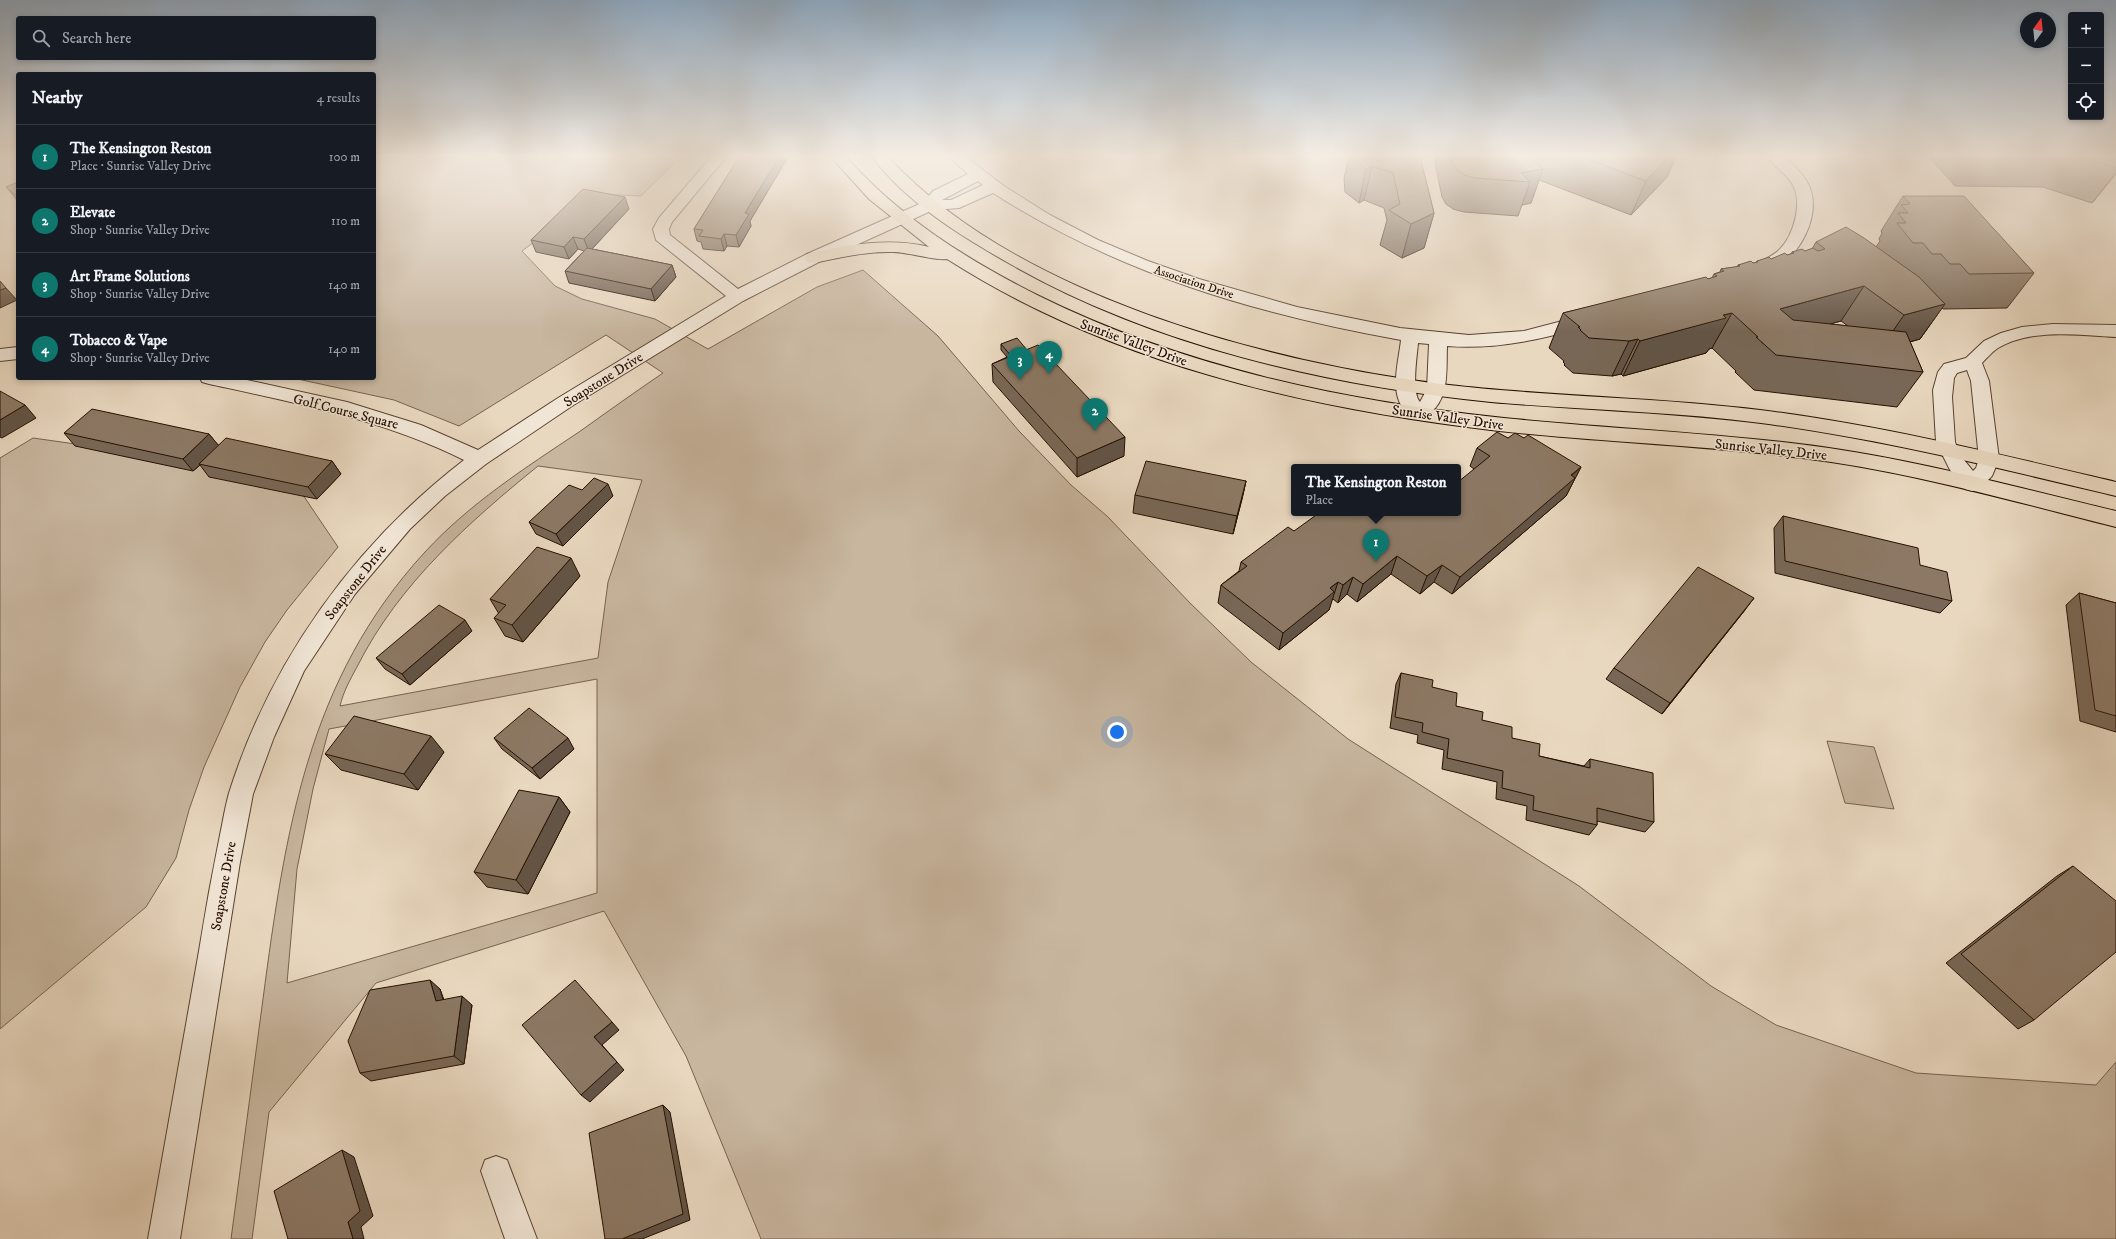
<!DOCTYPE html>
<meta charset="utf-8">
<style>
:root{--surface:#171b24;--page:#242831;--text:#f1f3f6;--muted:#9ea1a6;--line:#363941;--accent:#0f766e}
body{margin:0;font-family:"IM FELL DW Pica",serif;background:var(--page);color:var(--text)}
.controls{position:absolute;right:12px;top:12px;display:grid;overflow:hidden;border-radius:4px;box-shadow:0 2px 6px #0003}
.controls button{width:36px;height:36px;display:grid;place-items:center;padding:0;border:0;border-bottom:1px solid var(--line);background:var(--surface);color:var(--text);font:20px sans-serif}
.compass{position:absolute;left:2020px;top:12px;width:36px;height:36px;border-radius:50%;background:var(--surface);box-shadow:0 2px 6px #0003;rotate:15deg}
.you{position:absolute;left:1117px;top:732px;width:14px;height:14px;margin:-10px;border:3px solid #fff;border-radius:50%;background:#1a73e8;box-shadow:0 0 0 6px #1a73e833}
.badge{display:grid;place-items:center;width:26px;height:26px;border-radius:50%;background:var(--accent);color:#fff;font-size:13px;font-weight:700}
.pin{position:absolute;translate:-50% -33px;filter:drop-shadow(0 1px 2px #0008)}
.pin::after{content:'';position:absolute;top:21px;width:14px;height:12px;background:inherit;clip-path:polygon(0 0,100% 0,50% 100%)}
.popup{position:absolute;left:1291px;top:464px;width:170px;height:52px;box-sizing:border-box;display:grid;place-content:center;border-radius:4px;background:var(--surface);filter:drop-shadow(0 1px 3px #0005);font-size:13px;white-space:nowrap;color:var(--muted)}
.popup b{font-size:15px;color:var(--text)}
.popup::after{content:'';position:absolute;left:50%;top:100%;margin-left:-8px;border:8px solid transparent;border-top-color:var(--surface)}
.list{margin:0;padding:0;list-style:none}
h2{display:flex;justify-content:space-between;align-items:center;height:52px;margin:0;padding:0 16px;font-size:17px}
h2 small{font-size:13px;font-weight:400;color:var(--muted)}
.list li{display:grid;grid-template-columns:26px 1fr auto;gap:12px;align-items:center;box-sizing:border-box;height:64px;padding:0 16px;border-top:1px solid var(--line)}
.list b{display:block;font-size:15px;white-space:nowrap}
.list p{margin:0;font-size:13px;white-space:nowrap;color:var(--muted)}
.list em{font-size:13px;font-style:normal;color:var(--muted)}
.icon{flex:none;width:22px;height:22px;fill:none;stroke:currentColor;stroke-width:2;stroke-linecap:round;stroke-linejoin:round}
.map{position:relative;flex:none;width:2116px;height:1239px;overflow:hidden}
.search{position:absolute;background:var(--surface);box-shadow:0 2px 6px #0003;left:16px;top:16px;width:360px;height:44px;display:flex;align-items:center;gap:10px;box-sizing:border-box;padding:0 14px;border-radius:4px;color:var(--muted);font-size:15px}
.panel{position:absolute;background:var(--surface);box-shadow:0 2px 6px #0003;left:16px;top:72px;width:360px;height:308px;border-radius:4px}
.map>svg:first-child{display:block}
</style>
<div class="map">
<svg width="2116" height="1239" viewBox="0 0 2116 1239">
<rect width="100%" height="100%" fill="#e9d8c0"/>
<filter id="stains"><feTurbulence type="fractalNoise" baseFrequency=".005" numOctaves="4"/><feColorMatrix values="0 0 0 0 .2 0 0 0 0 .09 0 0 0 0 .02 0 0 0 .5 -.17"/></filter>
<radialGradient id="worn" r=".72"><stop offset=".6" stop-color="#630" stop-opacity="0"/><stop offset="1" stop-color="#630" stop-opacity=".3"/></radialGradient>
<!-- green -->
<path fill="#c8b69f" stroke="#786250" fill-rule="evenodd" d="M374,157h293l7,6 -33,33 -42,-2 -77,57 33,35 27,13 73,20 53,30 109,-62 46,-17 75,66 81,95 52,54 37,32 82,86 61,59 97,77 231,147 132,100 65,39 140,48 180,12 20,-23v177h-1355l-75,-183 -82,-145 -228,72 -107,129 -17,127h-21c11,-80 21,-160 32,-240 22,-166 44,-319 162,-447 44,-48 100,-84 154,-120 28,-20 56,-40 84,-59l-57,-38 -147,91 -65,-26 -101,-22h81zM538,466l104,14 -34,102 -10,76 -258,48c3,-14 11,-28 18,-41 41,-81 111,-143 180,-199zM597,679v214l-310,90 10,-114 16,-80 16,-60z
M33,438l177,25 93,32 35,52 -51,63 -22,32 -25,45 -36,80 -15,43 -13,48 -30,49 -146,122v-571z
M1827,741l47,6 20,62 -49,-6z"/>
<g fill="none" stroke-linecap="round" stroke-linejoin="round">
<defs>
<path id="minor" d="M711,157h15l-54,65 -3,7 1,6 68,54 69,-35 117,-52 9,-11 35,-17 -19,-17h17l38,29 46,29 48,25 50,21 51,18 98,28 103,21 69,7 55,-4 61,-16 6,2 3,4 -3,4c-47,14 -95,25 -144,21 -1,24 3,52 -18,68 -4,4 -8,6 -14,4 -5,-1 -14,-11 -16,-17 -7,-18 0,-43 2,-61 -146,-26 -283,-67 -408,-147l-34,15 -26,2 -114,52 -76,39 -171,105 -86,58 -41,32 -35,33 -55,65 -51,77 -30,66 -21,57 -13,68 -60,377h-32c17,-96 34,-192 51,-288 6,-38 13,-77 21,-116 3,-14 5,-28 9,-42 42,-133 125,-248 235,-333 -80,-40 -167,-57 -255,-76l-7,-2 -2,-4h38l109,24 74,23 57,25 80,-52 168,-102 -70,-56 -3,-11 6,-11zM978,181l5,4 -32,15h-9zM1418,343l11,1 -2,45 -7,13c-9,-10 -3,-46 -2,-59z
M1768,157h16c11,9 23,20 27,34 8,28 -11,62 -34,77 -8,4 -14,8 -23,6l-2,-4c5,-9 19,-12 27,-20 15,-14 25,-50 12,-68 -6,-10 -17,-15 -23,-25z
M2053,324l63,1v12c-38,-2 -84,-9 -118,11 -6,4 -11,10 -16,15l7,18 10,78 -7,17 -13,13 -7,2 -7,-2 -15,-19 -14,-28 -3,-52 5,-18 6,-8 22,-6 18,-17 17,-8 21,-6zM1967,370l4,11 8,78 -3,9 -3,3 -13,-16 -5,-13 -3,-45 2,-19 3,-5z
M18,347v12l-18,2v-12z
M496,1156l11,4 30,79h-32l-24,-68 4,-11z"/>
<path id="major" d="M831,157h15c53,60 120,102 191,138 145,72 306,106 467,123 98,10 197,14 295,26 108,13 212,42 317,67v16c-104,-26 -208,-56 -314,-69 -101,-13 -202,-16 -303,-27 -191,-22 -388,-67 -552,-172 -10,2 -40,-7 -54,-7 -27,-1 -54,6 -80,11l-6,-1 -2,-4 2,-4c39,-9 82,-17 122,-7l-60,-48z
M872,157h16c128,139 379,206 561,228 103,12 208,12 311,25 120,15 238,44 356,72v14c-118,-28 -235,-57 -355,-73 -90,-12 -180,-13 -270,-21 -162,-16 -336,-56 -479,-137 -51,-29 -104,-61 -140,-108z"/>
</defs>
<!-- minor casing -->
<use href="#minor" stroke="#584130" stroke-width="2"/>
<!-- major casing -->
<use href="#major" stroke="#270f00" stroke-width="2"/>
<!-- minor -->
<use href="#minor" fill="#f1e6d6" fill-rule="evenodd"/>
<!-- major -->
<use href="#major" fill="#e9d8c0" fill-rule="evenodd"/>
</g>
<!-- wall -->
<path fill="#786756" stroke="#270f00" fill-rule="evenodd" d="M739,157h49l-38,64 1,5 -12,21 -12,-1 -3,5 -21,-2 -2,-7 -4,-1 -3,-12z
M1349,157h71l14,56 -10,35 -22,10 -22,-13 7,-25 -3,-12 -20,-8 -5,3 -14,-11 -1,-14z
M1436,157h94l5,5 2,-5h139l-9,20 -36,38 -92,-35 -8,23 -9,2 -4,11 -54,-4 -11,-3 -7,-5 -4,-7 -7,-34z
M1929,157h187v17l-24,29 -49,-16 -88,-1z
M18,182v19l-12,-14z
M1903,196l131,77 -27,35 -64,1 -1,-1 -22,31 -10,3 13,30 -26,35 -143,-17 -19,-18 1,-1 -24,-23 -3,1 -3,4 -83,23 -2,-2 -9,2 -39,-3 -9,-8 1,-1 -2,-2 1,-1 -15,-13 14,-35 149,-35 2,-4 6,-2 1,-3 16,-2 1,-2 15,-2h2l2,-2 14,-2 20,-5 1,-2 13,-1 7,-2 4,-7 60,5 4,-6 -1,-2 3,-6 -1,-2zM1841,321l7,5 -18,-2z
M629,209l-37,40 80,16 4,12 -21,24 -86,-18 -4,-12 19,-20 -6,-2 -9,10 -33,-7 -5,-12z
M1001,344l26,6 97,106 -47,21 -84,-95 -1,-18 15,-7 -6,-7z
M64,433l145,1 9,11 114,16 9,13 -24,25 -108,-22 -9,-12 -7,6 -118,-25z
M1508,438h16l57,29 -15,29 -114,98 -18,-12 -14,12 -29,-20 -34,28 -10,-8 -9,9 -5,-4 -1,1 -3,10 -50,40 -61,-47 3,-18 18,-14 2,-9 53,-31 164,-18 16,-44 -4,-3 7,-18z
M1246,481l-4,18 -9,35 -100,-21 2,-18z
M582,490l31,6 -50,50 -27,-12 -7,-12z
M1783,516l137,49 32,36 -12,12 -165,-40 -1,-45z
M580,576l-57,66 -18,-6 -11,-18 5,-4 -9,-15z
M2079,593l37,10v129l-36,-11 -14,-116z
M1745,610l-83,104 -56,-35 8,-11z
M472,631l-62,54 -25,-16 -9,-11z
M1401,673l31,14 24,19 26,14 30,18 27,18 45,10 6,-7 64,63 -9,10 -48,-11v4l-8,10 -63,-15 1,-14 -31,-7 1,-17 -55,-13 2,-19 -27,-7 1,-8 -28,-7 6,-44z
M494,738l80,11 -34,30 -38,-30z
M444,752l-26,38 -77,-20 -16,-16z
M559,797l11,15 -42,82 -41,-7 -13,-15z
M2073,866l-39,154 -16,9 -72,-66 111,-87z
M440,989l4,11 28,5 -8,59 -93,17 -11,-8z"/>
<!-- shaded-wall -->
<path fill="#625446" stroke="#270f00" d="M779,157h9l-38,64 1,5 -12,21 -3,-12 9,-22z
M1668,157h8l-9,20 -36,38 15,-34z
M1372,166l-8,34 -5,3 7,-34z
M1543,169l-12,34 -9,2 8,-23 -9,-9z
M2116,172v2l-24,29z
M625,197l4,12 -40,43 -5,-13z
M1434,213l-10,35 -22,10 9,-34z
M724,234l3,12 -3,5 -3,-12z
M573,237l5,12 -9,10 -5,-12z
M672,265l4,12 -21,24 -4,-12z
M1864,286l-23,35 -79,22 18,-34z
M6,288l11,12 -17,8v-18z
M1945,304l-25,35 -40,11 24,-35z
M1732,313l-20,35 -3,1 -3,4 -83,23 17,-35z
M1638,339l-17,35 -9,2 17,-35z
M25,405l11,13 -34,20 -2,-1v-17z
M209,434l10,12 -20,18 1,1 -7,6 -10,-12z
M1125,437l-1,19 -47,21v-19z
M332,461l9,13 -24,25 -9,-12z
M1581,467l-15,29 -114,98 8,-17z
M1246,481l-4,18 -9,35 4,-18z
M608,484l5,12 -50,50 -7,-12z
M1397,556l-6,18 -34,28 6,-18z
M571,558l9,18 -57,66 -11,-17z
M1442,565l-8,17 -14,12 7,-18z
M1353,577l-6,17 -9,9 5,-18z
M1338,582l-9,28 -50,40 4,-17 47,-45z
M1754,598l-9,12 -83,104 8,-11z
M465,620l7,11 -62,54 -8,-11z
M431,736l13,16 -26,38 -14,-16z
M568,738l6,11 -34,30 -8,-11z
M559,797l11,15 -42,82 -12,-14z
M430,980l10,9 6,20 -10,-8z
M462,996l10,9 -8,59 -10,-8z
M612,1022l7,8 -17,15 22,25 -34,32 -9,-7 13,-58z
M663,1105l7,7 20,108 -48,19h-20z
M342,1150l12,7 19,59 -12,11 3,12h-11l-5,-17z"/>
<!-- building -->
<path fill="#8c7864" stroke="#270f00" d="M739,157h40l-34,56 4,1 -13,21 -12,-1 -3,5 -22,-3 4,-6 -9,-1z
M1420,157l14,56 -23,11 -22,-14 11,-6 -7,-31 -21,-7 -6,3 -13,-12z
M1451,157h79l13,12 -22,4 9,9 -55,-4 -11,-3 -7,-5 -5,-7z
M1582,157h86l-22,24z
M2082,157h34v11z
M18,182v15l-12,-10z
M583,189l42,8 -41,42 -11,-2 -9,10 -33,-7z
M1903,196h61l70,77 -65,1 -9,-10h-10l-9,-10h-9l-9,-11h-10l-16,-20h9l-8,-10h10l-7,-8 9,-1z
M1846,227l18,11 55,39 26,27 -41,11 -40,-29 -84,23 13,11 113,12 17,40 -147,-17 -20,-18h2l-26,-24 -9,2 3,3 -86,23 -2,-2 -9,2 -40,-3 -9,-8h1l-3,-3h2l-17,-14 143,-36 2,2 9,-3 -3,-2 10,-3 -3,-2 19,-3 -2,-1 13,-4 2,2 5,-1 -1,-1 12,-4 2,2 14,-6 2,2 7,-2 -2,-1 10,-3 3,2 8,-3 5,3 7,-2 -9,-7z
M587,248l85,17 -21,24 -86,-18z
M0,281l6,7 -6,2z
M1017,338l10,12 -16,6 -10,-12z
M1038,345l87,92 -48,21 -85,-94z
M0,391l25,14 -25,15z
M92,409l117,25 -26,25 -119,-26z
M1497,432l11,6 7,-5 9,5 4,-3 53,32 -10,8 4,3 -115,99 -18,-12 -15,11 -30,-20 -34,28 -10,-7 -10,8 -5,-3 -8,6 4,4 -51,41 -62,-48 26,-19 -6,-4 47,-35 6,4 25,-18h139v-31l32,-26 -13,-8z
M226,438l106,23 -24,26 -109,-23z
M1146,461l100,20 -9,35 -102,-21z
M594,478l14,6 -52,50 -27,-12 40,-37 13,5z
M1783,516l135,32 2,17 27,7 5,29 -167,-40z
M537,547l34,11 -59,67 -18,-7 12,-13 -16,-6z
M1698,567l56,31 -84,105 -56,-35z
M2079,593l37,10v113l-21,-6z
M439,605l26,15 -63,54 -26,-16z
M1401,673l32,7 -1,7 25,6 -1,13 27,6 -1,8 30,7v11l28,6 -1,12 51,12v-9l63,14 1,49 -57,-14v17l-64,-15 1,-14 -32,-8 1,-17 -56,-13 2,-19 -27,-7 1,-9 -28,-6z
M529,708l39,30 -36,30 -38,-30z
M354,716l77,20 -27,38 -79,-20z
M519,790l40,7 -43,83 -42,-8z
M2073,866l43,35v51l-82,68 -73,-66z
M430,980l6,21 26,-5 -8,60 -94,17 -12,-32 22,-51z
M575,980l37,42 -18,15 23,25 -36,33 -59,-70z
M663,1105l20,109 -61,25h-17l-16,-106z
M342,1150l18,61 -12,11 5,17h-65l-14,-48z"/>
<!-- sky -->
<linearGradient id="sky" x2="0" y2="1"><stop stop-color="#8ea7be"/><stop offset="0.47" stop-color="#f5ede3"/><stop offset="1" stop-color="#f5ede3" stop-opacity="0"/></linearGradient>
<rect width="2116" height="331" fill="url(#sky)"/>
<g text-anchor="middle" stroke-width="3" stroke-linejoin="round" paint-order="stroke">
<!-- far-street labels -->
<g font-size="12" fill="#270f00" stroke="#f1e6d6">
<text transform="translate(1194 282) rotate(18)" y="4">Association Drive</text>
</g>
<!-- street labels -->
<g font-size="14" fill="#270f00" stroke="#f1e6d6">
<text transform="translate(1134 342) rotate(20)" y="5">Sunrise Valley Drive</text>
<text transform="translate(603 379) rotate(-32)" y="5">Soapstone Drive</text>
<text transform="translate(346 411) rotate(14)" y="5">Golf Course Square</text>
<text transform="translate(1448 417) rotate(8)" y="5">Sunrise Valley Drive</text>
<text transform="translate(1771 449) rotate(6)" y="5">Sunrise Valley Drive</text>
<text transform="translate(355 582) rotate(-52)" y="5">Soapstone Drive</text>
<text transform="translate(223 886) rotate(-80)" y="5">Soapstone Drive</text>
</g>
</g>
<rect width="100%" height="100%" filter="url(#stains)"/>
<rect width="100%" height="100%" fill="url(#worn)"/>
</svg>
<div class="controls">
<button>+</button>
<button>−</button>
<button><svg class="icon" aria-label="locate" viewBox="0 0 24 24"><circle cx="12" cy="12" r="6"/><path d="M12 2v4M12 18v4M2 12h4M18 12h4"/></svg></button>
</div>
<svg class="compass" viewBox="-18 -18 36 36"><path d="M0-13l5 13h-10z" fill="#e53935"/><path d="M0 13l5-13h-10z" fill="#9ea1a6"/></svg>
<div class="you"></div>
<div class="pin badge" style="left:1376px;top:562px">1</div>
<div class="popup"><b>The Kensington Reston</b>Place</div>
<div class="pin badge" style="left:1095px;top:431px">2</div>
<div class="pin badge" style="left:1020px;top:380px">3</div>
<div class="pin badge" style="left:1049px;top:374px">4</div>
<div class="search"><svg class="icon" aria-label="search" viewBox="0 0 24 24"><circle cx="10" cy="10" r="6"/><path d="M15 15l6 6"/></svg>Search here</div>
<section class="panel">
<h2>Nearby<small>4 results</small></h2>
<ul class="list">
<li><span class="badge">1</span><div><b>The Kensington Reston</b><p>Place · Sunrise Valley Drive</p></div><em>100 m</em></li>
<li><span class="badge">2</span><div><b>Elevate</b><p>Shop · Sunrise Valley Drive</p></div><em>110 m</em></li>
<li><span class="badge">3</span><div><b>Art Frame Solutions</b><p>Shop · Sunrise Valley Drive</p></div><em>140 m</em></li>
<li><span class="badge">4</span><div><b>Tobacco &amp; Vape</b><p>Shop · Sunrise Valley Drive</p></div><em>140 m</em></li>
</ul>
</section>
</div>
